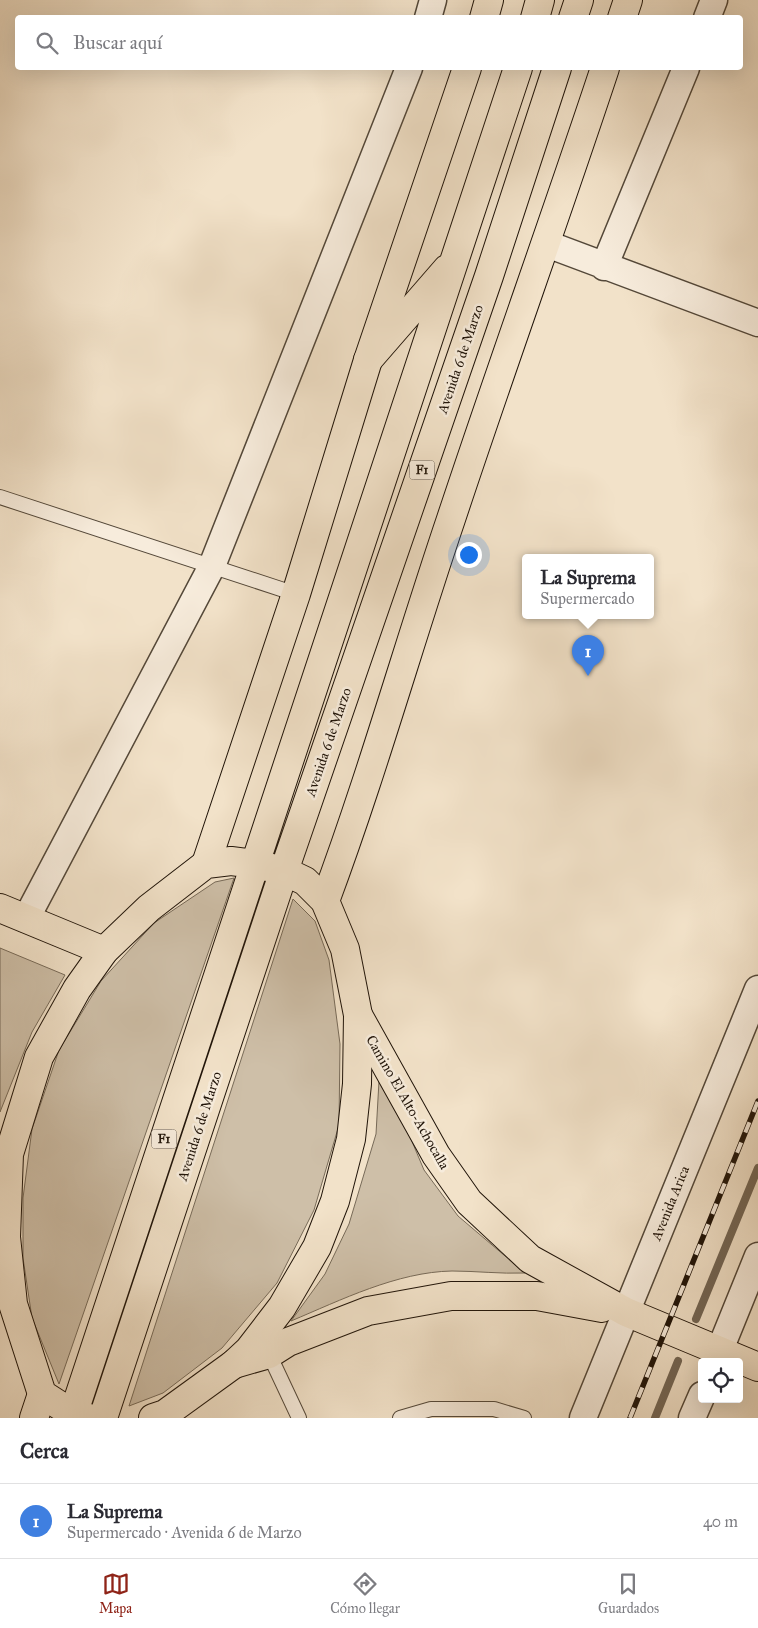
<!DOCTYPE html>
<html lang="es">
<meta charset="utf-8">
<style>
:root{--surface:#fff;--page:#f2f2f3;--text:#2b2b33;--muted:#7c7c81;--line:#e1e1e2;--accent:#8f2418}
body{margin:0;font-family:"IM FELL Great Primer",serif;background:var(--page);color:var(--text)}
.controls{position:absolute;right:15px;bottom:15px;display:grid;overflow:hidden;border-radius:5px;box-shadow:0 5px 20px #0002}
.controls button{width:45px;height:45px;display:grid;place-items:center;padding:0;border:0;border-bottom:1px solid var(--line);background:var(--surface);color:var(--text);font:25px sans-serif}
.you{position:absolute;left:468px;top:554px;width:18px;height:18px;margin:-12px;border:4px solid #fff;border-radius:50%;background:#1a73e8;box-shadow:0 0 0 8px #1a73e833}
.badge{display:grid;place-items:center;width:32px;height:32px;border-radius:50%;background:var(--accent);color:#fff;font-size:16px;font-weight:700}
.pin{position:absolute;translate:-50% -41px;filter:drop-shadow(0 1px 2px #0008)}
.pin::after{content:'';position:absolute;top:26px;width:18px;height:15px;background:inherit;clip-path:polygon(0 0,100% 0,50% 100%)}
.popup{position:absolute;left:522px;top:554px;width:132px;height:65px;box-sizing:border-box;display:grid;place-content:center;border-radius:5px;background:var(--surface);filter:drop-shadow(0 1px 4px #0005);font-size:16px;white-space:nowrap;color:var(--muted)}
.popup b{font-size:19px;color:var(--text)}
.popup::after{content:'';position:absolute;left:50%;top:100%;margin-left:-10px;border:10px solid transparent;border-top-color:var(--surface)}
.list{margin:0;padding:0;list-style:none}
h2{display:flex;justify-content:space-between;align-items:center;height:65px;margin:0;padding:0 20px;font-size:21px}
h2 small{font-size:16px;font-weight:400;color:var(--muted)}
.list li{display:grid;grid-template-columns:32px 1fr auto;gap:15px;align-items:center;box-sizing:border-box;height:75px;padding:0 20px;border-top:1px solid var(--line)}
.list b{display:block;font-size:19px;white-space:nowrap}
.list p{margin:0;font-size:16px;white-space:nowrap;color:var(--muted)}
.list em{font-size:16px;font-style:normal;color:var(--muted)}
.icon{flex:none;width:28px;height:28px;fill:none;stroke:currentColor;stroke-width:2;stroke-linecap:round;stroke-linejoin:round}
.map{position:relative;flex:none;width:758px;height:1418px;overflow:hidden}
.search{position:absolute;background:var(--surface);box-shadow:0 5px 20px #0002;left:15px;right:15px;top:15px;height:55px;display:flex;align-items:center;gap:12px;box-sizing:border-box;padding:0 18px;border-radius:5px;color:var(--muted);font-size:19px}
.sheet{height:140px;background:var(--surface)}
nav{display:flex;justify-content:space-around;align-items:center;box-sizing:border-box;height:70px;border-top:1px solid var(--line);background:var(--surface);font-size:14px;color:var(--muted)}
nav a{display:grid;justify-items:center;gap:2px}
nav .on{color:var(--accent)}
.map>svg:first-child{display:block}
</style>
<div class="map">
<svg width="758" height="1418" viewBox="0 0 758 1418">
<rect width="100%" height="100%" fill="#f2e2c9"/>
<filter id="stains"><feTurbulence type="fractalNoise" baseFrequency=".004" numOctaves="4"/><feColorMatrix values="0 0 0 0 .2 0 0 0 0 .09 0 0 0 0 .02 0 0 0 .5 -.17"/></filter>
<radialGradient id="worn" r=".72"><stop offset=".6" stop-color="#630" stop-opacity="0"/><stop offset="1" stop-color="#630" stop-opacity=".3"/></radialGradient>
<!-- green -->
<path fill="#cebfa8" stroke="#776a58" d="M234,878l-175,506 -27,-66 -9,-60v-60l9,-69 27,-79 42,-69 53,-58 61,-41z
M293,899l22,22 14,39 11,84 -1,81 -25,85 -37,73 -55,65 -59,45 -34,13z
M0,948l65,27 -33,57 -32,80z
M379,1081l29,51 16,38 34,46 67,57c-25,1 -49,-2 -73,-2 -55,1 -111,29 -161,50l34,-47 24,-50 27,-90z"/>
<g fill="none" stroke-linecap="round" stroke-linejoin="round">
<!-- stream -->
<path stroke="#736655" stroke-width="8" d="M696,1319l62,-151
M655,1418l23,-57"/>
<defs>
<path id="service" d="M0,497l296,97
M269,1354l30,64
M400,1418l31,-9h63l30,9"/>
<path id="minor" d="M428,18l5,-18
M707,18l7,-18
M547,244l211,79
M604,267l82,-199
M26,919l186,-353 197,-498
M715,1362l43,-106
M583,1418l175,-429
M692,1418l10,-23"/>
<path id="primary" d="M484,18l5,-18
M622,18l6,-18
M206,864l90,-270 72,-234 99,-292
M325,901c47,-126 83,-255 126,-382 50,-151 104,-300 154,-451
M0,908l104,43
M358,1015l78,140 33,47 61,57 96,53 132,55
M234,1364l35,-10 19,-12 80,-31 83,-15h86l65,12
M34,1418l8,-24"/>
<path id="trunk" d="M535,18l5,-18
M573,18l6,-18
M368,360l79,-91
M72,1418l446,-1350
M89,1418l-16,-4 -31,-20 -29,-90 -7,-67 3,-83 30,-97 38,-68 27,-38 45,-43 57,-44 25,-3 25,3 28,7 21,10 20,20 20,48 13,66 -1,69 -6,55 -16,62 -18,46 -35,60 -33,43 -15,14 -69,50 -12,4
M103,1418l181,-547 205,-595 68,-208"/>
</defs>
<!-- service casing -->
<use href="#service" stroke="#544839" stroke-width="16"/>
<!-- minor casing -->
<use href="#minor" stroke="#544839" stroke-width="29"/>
<!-- primary casing -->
<use href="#primary" stroke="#201409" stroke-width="30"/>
<!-- trunk casing -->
<use href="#trunk" stroke="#201409" stroke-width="30"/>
<!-- service -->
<use href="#service" stroke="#f7ecdc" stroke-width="14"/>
<!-- minor -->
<use href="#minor" stroke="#f7ecdc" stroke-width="26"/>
<!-- primary -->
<use href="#primary" stroke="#f2e2c9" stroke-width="28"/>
<!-- trunk -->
<use href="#trunk" stroke="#f2e2c9" stroke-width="28"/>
<defs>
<path id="rail" d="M630,1418l128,-317"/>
</defs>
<!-- rail casing -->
<use href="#rail" stroke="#201409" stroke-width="5.5"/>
<!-- rail -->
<use href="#rail" stroke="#f7ecdc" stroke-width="4" stroke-dasharray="11" stroke-linecap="butt"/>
</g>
<g text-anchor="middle" stroke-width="5" stroke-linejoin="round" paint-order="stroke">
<!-- shield labels -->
<g fill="#f7ecdc" stroke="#605548" stroke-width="1">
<rect x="409.5" y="460.5" width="25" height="19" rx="4"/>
<rect x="151.5" y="1129.5" width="25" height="19" rx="4"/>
</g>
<g font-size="12" font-weight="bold" fill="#201409">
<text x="422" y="474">F1</text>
<text x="164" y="1143">F1</text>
</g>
<!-- street labels -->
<g font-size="14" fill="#201409" stroke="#f7ecdc">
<text transform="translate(460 359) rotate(-71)" y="5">Avenida 6 de Marzo</text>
<text transform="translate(328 742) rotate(-71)" y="5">Avenida 6 de Marzo</text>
<text transform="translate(408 1102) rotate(60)" y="5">Camino El Alto-Achocalla</text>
<text transform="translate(199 1126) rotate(-72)" y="5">Avenida 6 de Marzo</text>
<text transform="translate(670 1203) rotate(-68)" y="5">Avenida Arica</text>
</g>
</g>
<rect width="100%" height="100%" filter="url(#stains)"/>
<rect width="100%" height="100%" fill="url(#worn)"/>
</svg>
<div class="controls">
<button><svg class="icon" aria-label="locate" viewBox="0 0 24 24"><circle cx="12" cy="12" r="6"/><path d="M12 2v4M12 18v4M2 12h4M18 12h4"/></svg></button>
</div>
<div class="you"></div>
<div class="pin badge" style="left:588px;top:676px;background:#3f7fe0">1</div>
<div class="popup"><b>La Suprema</b>Supermercado</div>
<div class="search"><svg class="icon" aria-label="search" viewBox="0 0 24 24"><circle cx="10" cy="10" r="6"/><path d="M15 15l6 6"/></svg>Buscar aquí</div>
</div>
<section class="sheet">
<h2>Cerca<small></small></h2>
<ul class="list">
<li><span class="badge" style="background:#3f7fe0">1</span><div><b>La Suprema</b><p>Supermercado · Avenida 6 de Marzo</p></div><em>40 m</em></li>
</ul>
</section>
<nav>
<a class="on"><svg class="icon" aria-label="map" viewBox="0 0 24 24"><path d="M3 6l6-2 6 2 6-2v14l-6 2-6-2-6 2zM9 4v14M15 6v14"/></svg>Mapa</a>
<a><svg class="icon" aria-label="directions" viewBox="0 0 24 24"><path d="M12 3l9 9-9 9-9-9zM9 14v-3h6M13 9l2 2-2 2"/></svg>Cómo llegar</a>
<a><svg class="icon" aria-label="saved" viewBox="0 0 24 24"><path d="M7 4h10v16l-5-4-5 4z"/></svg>Guardados</a>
</nav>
